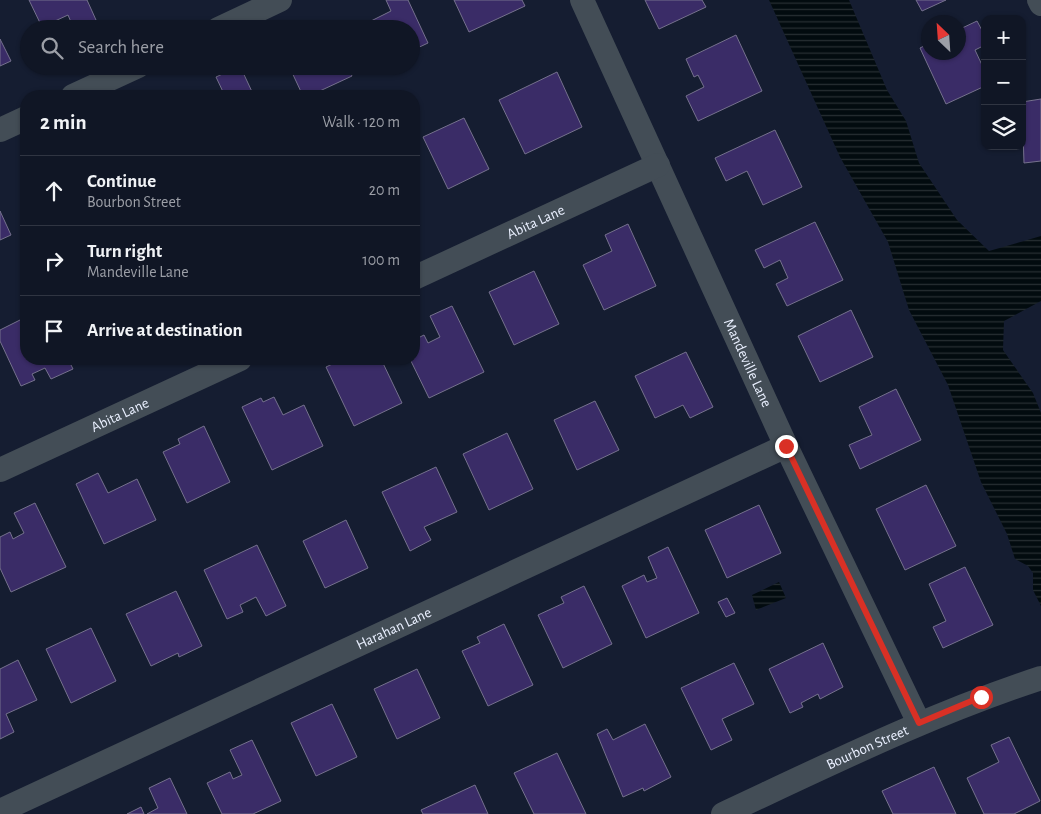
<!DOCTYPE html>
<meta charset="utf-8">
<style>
:root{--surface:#101625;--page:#191f2d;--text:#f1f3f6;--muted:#9c9fa7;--line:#303542}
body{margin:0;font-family:"Alegreya Sans",sans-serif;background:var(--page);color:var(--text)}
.controls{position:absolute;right:15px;top:15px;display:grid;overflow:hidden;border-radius:10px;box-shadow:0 1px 4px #0004}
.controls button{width:45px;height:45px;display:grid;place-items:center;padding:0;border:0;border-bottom:1px solid var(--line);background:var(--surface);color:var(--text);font:25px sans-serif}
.compass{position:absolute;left:921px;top:15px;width:45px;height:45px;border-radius:50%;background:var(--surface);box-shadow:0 1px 4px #0004;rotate:335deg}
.stop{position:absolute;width:15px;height:15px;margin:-11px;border:4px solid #d93025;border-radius:50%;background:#fff}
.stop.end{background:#d93025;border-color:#fff;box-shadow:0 1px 5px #0008}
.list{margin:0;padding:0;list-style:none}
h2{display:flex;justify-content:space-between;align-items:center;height:65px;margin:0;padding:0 20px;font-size:21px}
h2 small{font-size:16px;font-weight:400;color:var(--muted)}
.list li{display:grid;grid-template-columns:32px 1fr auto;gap:15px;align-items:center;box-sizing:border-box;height:70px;padding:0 20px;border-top:1px solid var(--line)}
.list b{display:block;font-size:19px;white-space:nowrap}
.list p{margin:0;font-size:16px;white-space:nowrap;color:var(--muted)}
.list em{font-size:16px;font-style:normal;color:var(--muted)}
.icon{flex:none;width:28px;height:28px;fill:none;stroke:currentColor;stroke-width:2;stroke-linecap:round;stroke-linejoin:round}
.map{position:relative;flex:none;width:1041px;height:814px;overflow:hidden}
.search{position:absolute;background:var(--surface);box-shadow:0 1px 4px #0004;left:20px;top:20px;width:400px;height:55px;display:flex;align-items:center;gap:12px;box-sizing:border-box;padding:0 18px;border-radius:28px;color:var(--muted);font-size:19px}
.panel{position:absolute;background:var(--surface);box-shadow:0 1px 4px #0004;left:20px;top:90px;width:400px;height:275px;border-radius:20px}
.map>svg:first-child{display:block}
</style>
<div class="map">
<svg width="1041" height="814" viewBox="0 0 1041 814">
<defs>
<pattern id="water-rules" width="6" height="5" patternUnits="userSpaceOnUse" patternTransform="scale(1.25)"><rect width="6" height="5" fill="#020b0f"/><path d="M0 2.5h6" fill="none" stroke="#272f33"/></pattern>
</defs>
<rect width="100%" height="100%" fill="#151d31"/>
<!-- water -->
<path fill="url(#water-rules)" d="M769,0h80l38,90 19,31 13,42 38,57 32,31 52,-15v65l-37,20 -1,29 30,43 8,20v193l-8,-16v-17l-5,-7 -13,-7 -8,-25 -26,-52 -33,-97 -39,-75 -21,-68 -48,-85z
M779,582l7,16 -30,12 -4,-15z"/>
<!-- building -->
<path fill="#3a2c67" stroke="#75718d" d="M29,0h58l9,20 -22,9 -6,-14 -26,12z
M386,0h22l20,43 -17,8v-22h-42l5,-3 -3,-5 20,-10z
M454,0h68l3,6 -56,26z
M645,0h57l4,7 -47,22z
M916,0h30l-24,11z
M977,21l8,15v9l-10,5 7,15 3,-2v23l-39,18 -26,-56 8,-4v8h30v-22z
M736,35l26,56 -64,30 -12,-25 18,-9 -6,-12 -4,2 -8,-18z
M0,39l11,22 -11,5z
M240,66l14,30h-29l-9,-19z
M289,66h58l5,10 -43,20h-6z
M557,72l25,55 -57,27 -26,-54z
M1041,99v62l-17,2 -2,-61z
M464,118l25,51 -41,20 -25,-52z
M775,130l27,57 -39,18 -16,-34 -21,10 -11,-23z
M0,211l11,24 -11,5z
M815,222l28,58 -56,26 -11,-22 12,-6 -8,-18 -16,8 -9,-18z
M628,224l28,62 -52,24 -21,-45 29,-14 -7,-16z
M534,271l25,53 -45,21 -25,-53z
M452,306l32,66 -55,26 -19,-39h4v-19l10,-5 4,8 12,-6 -10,-21z
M851,310l22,47 -53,25 -22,-46z
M26,317v42h42l5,10 -22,10 -6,-11 -13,6 3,6 -14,6 -21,-45v-11z
M686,352l27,55 -23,11 -7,-13 -28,13 -20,-42z
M343,359h5l2,4 8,-4h23l21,44 -48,23 -28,-59z
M896,389l25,51 -61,29 -11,-24 23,-10 -13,-28z
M274,397l9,18 21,-10 19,41 -51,24 -30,-63 19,-9 2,4z
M595,401l24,49 -42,20 -23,-50z
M204,426l26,56 -43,21 -24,-51 17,-8 -2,-5z
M507,433l26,56 -44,21 -26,-56z
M436,467l21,45 -33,15 7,13 -21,11 -28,-59z
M98,473l10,20 29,-14 19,41 -52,24 -28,-60z
M926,485l30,61 -51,24 -29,-61z
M35,503l31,64 -55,25 -11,-24v-31l10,-5 3,7 11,-6 -10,-20z
M759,505l22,48 -54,25 -22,-48z
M346,520l22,48 -43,20 -22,-47z
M257,545l29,61 -20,10 -10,-19 -16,8 3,7 -16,7 -23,-49z
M668,547l31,66 -53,25 -24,-52 22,-11 3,7 10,-4 -9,-21z
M965,567l28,58 -50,23 -10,-21 13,-6 -17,-37z
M584,586l28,58 -49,24 -25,-53 26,-12 -3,-6z
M176,591l26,55 -23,11 -1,-4 -27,13 -25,-52z
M727,598l8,15 -9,4 -8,-15z
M504,624l29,61 -45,21 -26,-55 18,-8 -3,-6z
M91,628l25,53 -45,22 -25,-54z
M823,643l20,44 -23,12 -2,-5 -17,9 2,4 -13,6 -21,-44z
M18,660l19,40 -31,14 8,18 -14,7v-70z
M734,663l20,41 -32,15 10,21 -21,10 -30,-62z
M417,669l23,49 -43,21 -23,-50z
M332,704l25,53 -41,19 -25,-53z
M645,724l26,53 -27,14 -1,-3 -20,9 -26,-63 10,-5 6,11z
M1009,737l31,64 -26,13h-30l-17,-36 32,-16 -8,-17z
M252,740l29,61 -28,13h-31l-15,-31 23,-11 3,7 9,-4 -12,-25z
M557,753l29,61h-52l-20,-41z
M934,767l22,47h-63l-11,-23z
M170,778l17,36h-40l11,-6 -9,-20z
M475,785l13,29h-65l-2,-4z
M141,807l3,7h-17z"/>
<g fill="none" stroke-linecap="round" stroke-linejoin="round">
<!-- minor -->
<g stroke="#434d56" stroke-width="24">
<path id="s1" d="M582,0l204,446 133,277"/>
<path d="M1039,0l2,4"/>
<path d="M218,29l62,-29"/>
<path d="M73,96l65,-30"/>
<path d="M0,130l26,-12"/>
<path id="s2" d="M414,278l244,-113"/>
<path id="s3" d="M0,470l240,-111"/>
<path id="s4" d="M0,811l786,-365"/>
<path id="s5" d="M723,814c105,-49 208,-100 318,-136"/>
</g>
</g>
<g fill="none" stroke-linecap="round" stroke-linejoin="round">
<!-- route -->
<path stroke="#d93025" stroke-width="6" d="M786,446l133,277 62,-26"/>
</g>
<g text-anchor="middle" stroke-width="4.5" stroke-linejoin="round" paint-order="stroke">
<!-- street labels -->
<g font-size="15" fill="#eaf0ff" stroke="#050710">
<text dy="5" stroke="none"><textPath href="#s2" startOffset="134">Abita Lane</textPath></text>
<text dy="5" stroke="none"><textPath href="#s1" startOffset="399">Mandeville Lane</textPath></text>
<text dy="5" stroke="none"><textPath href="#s3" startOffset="132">Abita Lane</textPath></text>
<text dy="5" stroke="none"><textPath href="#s4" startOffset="434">Harahan Lane</textPath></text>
<text dy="5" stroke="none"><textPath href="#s5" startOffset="159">Bourbon Street</textPath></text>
</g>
</g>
</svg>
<div class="controls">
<button>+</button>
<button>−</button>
<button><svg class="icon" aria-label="layers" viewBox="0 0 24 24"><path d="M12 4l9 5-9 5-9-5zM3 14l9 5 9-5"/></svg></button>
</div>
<svg class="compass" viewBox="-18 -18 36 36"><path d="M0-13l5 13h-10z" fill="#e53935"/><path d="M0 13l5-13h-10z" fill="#9c9fa7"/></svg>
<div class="stop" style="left:981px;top:697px"></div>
<div class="stop end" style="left:786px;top:446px"></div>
<div class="search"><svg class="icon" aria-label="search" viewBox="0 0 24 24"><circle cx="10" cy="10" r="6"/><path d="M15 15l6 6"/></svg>Search here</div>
<section class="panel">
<h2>2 min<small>Walk · 120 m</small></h2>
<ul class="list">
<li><svg class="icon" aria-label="ahead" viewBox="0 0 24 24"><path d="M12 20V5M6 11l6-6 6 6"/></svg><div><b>Continue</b><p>Bourbon Street</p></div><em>20 m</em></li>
<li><svg class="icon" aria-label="right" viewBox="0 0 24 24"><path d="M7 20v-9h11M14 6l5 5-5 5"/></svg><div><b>Turn right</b><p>Mandeville Lane</p></div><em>100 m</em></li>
<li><svg class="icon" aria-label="arrive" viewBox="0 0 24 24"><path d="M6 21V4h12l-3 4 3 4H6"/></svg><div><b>Arrive at destination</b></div></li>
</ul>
</section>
</div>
